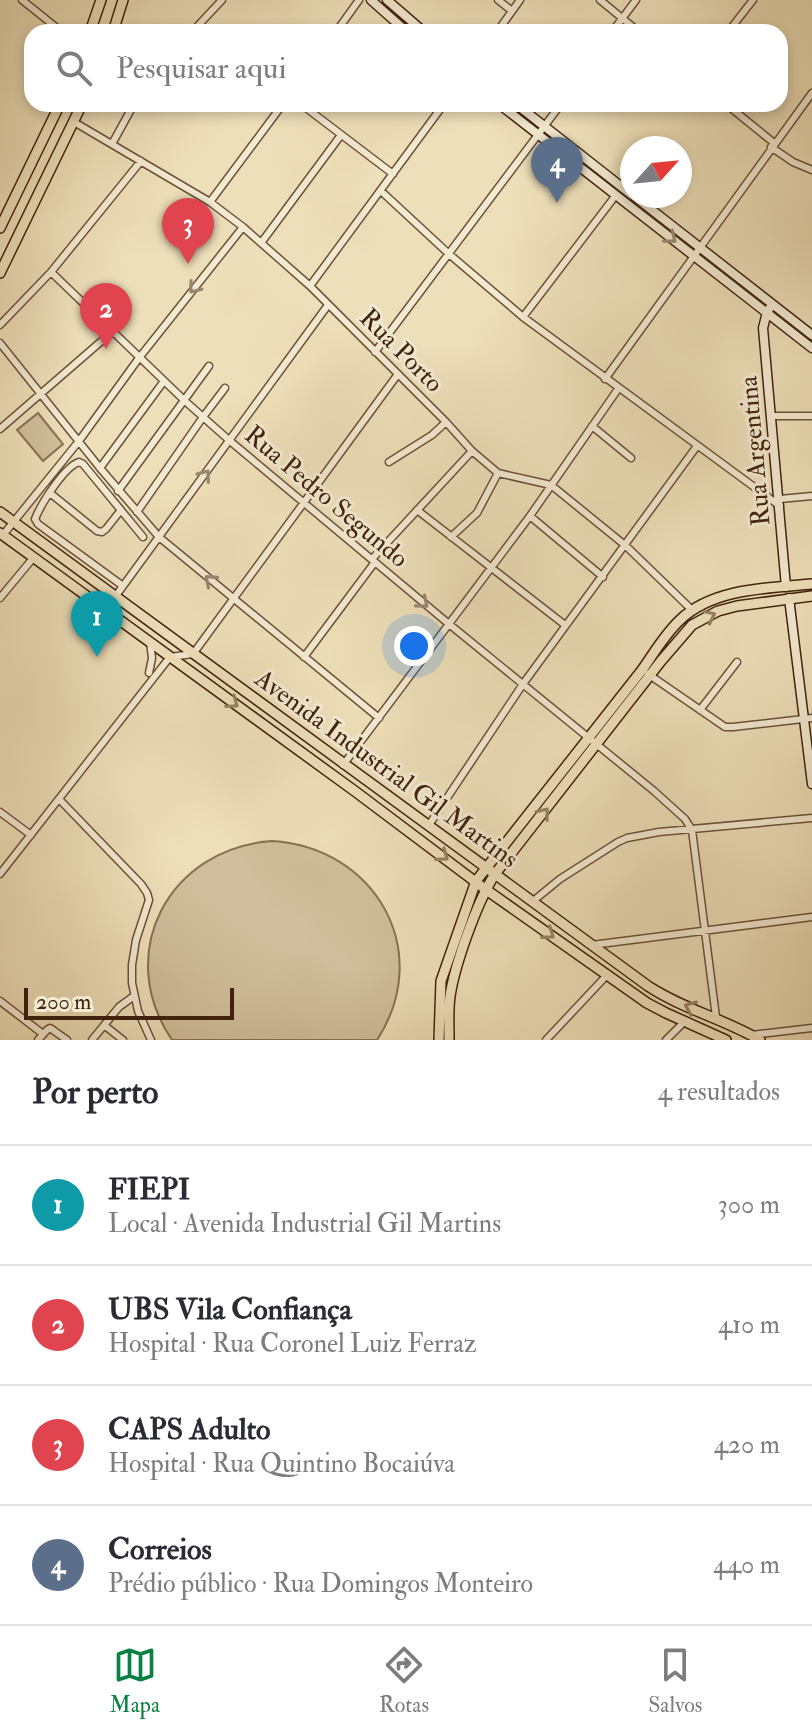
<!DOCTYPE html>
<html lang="pt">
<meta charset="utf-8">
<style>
:root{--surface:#fff;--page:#f2f2f3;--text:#2b2b33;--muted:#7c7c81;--line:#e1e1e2;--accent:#0b8043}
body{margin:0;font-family:"IM FELL Double Pica",serif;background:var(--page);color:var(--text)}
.compass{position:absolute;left:620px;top:136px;width:72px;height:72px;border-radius:50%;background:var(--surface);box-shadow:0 4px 12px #0003;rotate:63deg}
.scale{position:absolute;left:24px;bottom:20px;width:210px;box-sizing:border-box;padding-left:8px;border:4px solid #41230d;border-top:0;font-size:22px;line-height:28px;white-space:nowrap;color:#41230d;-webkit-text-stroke:6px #f3ead2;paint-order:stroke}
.you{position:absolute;left:414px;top:646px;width:28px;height:28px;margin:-20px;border:6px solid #fff;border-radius:50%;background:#1a73e8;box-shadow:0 0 0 12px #1a73e833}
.badge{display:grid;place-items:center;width:52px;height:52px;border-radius:50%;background:var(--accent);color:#fff;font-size:26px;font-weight:700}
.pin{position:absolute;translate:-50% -66px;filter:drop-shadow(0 2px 4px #0008)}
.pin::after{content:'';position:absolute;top:42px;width:28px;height:24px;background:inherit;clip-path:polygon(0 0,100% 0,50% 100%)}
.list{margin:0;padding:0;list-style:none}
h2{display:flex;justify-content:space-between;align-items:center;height:104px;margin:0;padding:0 32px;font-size:34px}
h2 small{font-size:26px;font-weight:400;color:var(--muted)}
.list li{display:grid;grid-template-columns:52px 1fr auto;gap:24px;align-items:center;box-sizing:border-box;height:120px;padding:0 32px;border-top:2px solid var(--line)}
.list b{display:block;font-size:30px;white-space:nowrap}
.list p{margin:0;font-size:26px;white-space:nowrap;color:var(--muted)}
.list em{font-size:26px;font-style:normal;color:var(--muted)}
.icon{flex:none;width:44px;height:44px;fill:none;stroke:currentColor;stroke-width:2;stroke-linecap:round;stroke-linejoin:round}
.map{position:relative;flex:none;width:812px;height:1040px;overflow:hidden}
.search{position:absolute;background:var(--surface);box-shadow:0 4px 12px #0003;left:24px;right:24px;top:24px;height:88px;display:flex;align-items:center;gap:20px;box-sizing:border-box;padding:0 28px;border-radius:24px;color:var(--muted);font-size:30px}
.sheet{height:584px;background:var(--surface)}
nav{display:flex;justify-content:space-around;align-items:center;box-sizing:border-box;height:112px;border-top:2px solid var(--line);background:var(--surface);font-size:22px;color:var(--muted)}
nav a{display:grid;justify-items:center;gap:4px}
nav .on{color:var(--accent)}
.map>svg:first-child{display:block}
</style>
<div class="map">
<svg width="812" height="1040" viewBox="0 0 812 1040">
<rect width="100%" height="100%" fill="#eddfb9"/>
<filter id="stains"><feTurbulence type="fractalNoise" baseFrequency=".0025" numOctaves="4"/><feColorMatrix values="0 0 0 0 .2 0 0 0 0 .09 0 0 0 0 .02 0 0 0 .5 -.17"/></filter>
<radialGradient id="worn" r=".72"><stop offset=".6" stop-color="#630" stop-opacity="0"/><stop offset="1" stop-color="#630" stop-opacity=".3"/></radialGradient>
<!-- green -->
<path fill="#d0bf9c" stroke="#887154" stroke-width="2" d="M38,413l25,31 -20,17 -26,-31z
M272,841c103,6 163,110 105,199h-205c-59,-87 -3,-192 100,-199z"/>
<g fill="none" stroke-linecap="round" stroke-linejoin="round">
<defs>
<path id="street" d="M22,0l40,32
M498,0l14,11
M600,0l39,32
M192,32l30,-32
M336,32l23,-32
M497,32l23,-32
M612,32l24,-32
M728,32l25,-32
M301,104l92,70
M726,104l48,39
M74,122l136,80 33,25 67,59 136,136 26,29 26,22 53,12 75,61 66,64
M112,144l22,-40
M771,147l22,15 19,8
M381,191l68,63 74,63 257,189
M210,202l73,-98
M261,243l80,-108
M51,272l134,129 45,40 219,183 205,167 31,28 7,11 24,187
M310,286l134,-182
M523,317l93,-122
M0,325l51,-53 90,-111
M0,343l100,125 59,69 220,181
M375,352l186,-248
M605,379l207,-286
M771,416h41
M592,426l39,32
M0,429l112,-97
M389,462l43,-27 14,-13
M100,468l64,-87
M118,491l91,-125
M50,493l47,38 5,1 4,-3 15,-19
M780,499l32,-3
M417,510l148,115
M137,512l66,-95 22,-29
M530,516l73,61
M3,535l76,-94 60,-83 104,-131
M451,537l26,-24 21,-40
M372,559l100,-108
M123,586l-85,-62 -3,-5c6,-15 29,-52 44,-57l4,2 60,73
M115,597l213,-292
M0,598l34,-41
M304,657l71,-95
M149,673l3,-15 -2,-16
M648,674l77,53h8l79,-9
M700,710l37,-48
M343,765l187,-249 88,-127
M59,799l82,85 6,9 2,7 -13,40 -4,25v18l6,28 13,29
M0,812l31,23
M429,825l94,-141 174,-238
M0,874l170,-217 23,-3 205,-280
M532,902l28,-23 58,-37 9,-4 32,-6 153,-14
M592,945l220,-28
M0,1001l43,33
M104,1025l19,15
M751,1035l61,-7
M38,1040l9,-10 3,-2 17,12
M92,1040l27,-33 15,-11
M546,1040l62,-66
M666,1040l18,-18"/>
<path id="secondary" d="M371,0l36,32
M387,0l37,32
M499,104l313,244
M516,104l116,91
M634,196l178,139
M772,305l-5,7 -4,16 23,259
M789,598l23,186"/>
<path id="primary" d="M90,32l11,-32
M113,32l10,-32
M0,228l60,-124
M0,273l82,-169
M0,512l648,474c35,23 76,33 112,54
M0,533l356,259 129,97 162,114 19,10 60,27
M439,1040l2,-59 35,-100 166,-211c12,-17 23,-36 38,-50 33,-32 89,-32 132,-36
M449,1040c0,-14 -1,-29 1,-44 5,-32 27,-94 45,-122l166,-213 31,-36 26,-14 19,-5 75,-10"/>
</defs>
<!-- street casing -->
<use href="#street" stroke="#6c5238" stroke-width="9"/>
<!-- secondary casing -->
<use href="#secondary" stroke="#41230d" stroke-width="11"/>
<!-- primary casing -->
<use href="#primary" stroke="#41230d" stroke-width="12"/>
<!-- street -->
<use href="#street" stroke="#f3ead2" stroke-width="6"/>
<!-- secondary -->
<use href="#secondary" stroke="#f3ead2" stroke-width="8"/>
<!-- primary -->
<use href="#primary" stroke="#eddfb9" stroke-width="9"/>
</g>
<!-- one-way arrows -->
<defs><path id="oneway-chevron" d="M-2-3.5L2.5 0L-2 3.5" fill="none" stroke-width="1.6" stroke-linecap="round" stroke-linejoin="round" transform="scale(2)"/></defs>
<g stroke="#9a8670">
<use href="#oneway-chevron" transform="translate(671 238) rotate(38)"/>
<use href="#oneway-chevron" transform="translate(194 288) rotate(129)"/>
<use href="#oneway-chevron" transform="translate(205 475) rotate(-54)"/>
<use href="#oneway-chevron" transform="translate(210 580) rotate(-139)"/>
<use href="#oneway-chevron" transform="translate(423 603) rotate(40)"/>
</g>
<g stroke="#978163">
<use href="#oneway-chevron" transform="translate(710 616) rotate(-26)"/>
<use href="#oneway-chevron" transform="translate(233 703) rotate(36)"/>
<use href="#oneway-chevron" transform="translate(544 813) rotate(-52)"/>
<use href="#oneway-chevron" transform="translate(443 856) rotate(36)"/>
<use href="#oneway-chevron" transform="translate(549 934) rotate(35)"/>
<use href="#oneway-chevron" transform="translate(690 1007) rotate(-157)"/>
</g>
<g text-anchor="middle" stroke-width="6" stroke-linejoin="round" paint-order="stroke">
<!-- street labels -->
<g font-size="26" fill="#41230d" stroke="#f3ead2">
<text transform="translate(402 350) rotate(45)" y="9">Rua Porto</text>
<text transform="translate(754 451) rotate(-95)" y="9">Rua Argentina</text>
<text transform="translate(327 496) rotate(40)" y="9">Rua Pedro Segundo</text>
<text transform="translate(387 768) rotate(36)" y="9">Avenida Industrial Gil Martins</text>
</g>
</g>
<rect width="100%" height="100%" filter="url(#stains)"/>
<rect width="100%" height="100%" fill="url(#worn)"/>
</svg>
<svg class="compass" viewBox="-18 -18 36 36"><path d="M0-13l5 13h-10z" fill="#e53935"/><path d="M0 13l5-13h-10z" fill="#7c7c81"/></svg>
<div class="scale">200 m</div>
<div class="you"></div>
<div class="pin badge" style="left:97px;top:657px;background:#0f9aa8">1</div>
<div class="pin badge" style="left:106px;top:349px;background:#e0444e">2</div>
<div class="pin badge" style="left:188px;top:264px;background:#e0444e">3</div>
<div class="pin badge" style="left:557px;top:203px;background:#5c6f8a">4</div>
<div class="search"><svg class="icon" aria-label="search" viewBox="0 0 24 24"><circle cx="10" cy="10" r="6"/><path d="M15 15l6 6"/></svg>Pesquisar aqui</div>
</div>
<section class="sheet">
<h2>Por perto<small>4 resultados</small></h2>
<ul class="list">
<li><span class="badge" style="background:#0f9aa8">1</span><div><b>FIEPI</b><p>Local · Avenida Industrial Gil Martins</p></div><em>300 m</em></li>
<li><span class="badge" style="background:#e0444e">2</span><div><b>UBS Vila Confiança</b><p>Hospital · Rua Coronel Luiz Ferraz</p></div><em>410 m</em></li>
<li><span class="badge" style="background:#e0444e">3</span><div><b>CAPS Adulto</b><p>Hospital · Rua Quintino Bocaiúva</p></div><em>420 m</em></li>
<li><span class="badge" style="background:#5c6f8a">4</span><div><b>Correios</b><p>Prédio público · Rua Domingos Monteiro</p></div><em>440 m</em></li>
</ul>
</section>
<nav>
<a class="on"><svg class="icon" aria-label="map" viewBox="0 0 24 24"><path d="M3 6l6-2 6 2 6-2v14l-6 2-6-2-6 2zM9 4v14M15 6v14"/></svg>Mapa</a>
<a><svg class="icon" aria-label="directions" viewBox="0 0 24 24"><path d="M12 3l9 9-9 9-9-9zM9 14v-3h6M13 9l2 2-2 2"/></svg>Rotas</a>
<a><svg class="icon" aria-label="saved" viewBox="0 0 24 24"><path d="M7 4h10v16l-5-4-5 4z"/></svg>Salvos</a>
</nav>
